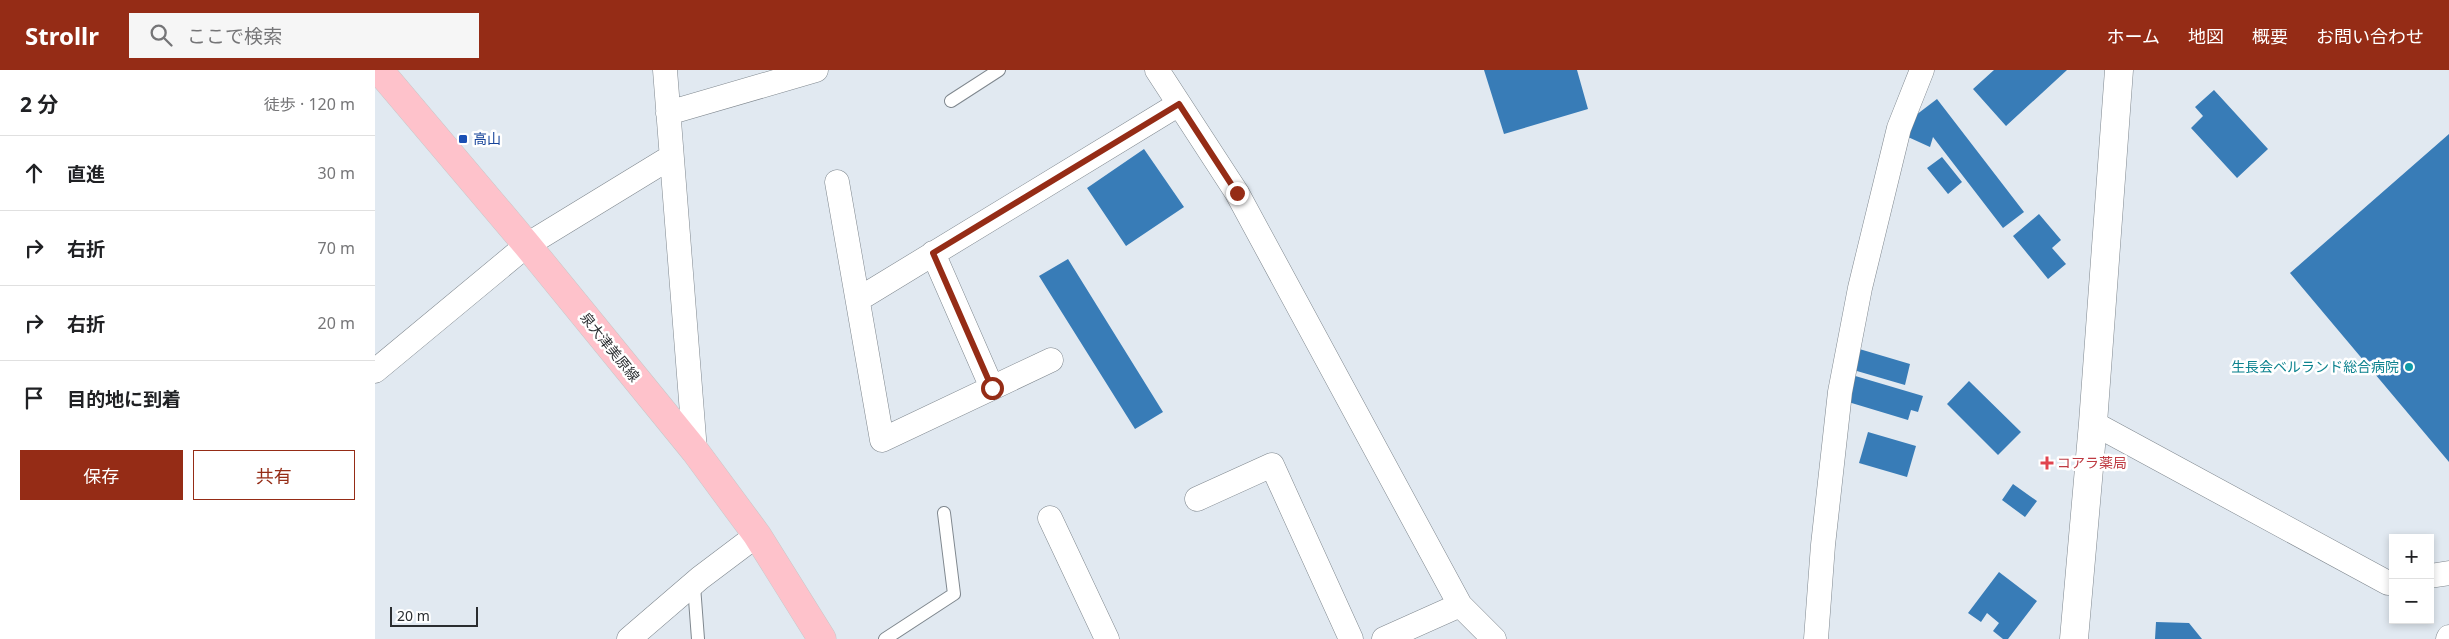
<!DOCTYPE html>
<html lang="ja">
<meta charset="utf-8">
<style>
:root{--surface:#fff;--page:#f6f6f6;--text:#202124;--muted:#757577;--line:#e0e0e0;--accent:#952c16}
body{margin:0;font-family:"Noto Sans","Noto Sans JP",sans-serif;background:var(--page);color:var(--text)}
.controls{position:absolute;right:15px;bottom:15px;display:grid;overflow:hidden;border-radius:0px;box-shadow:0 2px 8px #0003}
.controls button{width:45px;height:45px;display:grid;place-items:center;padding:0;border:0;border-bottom:1px solid var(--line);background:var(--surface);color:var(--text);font:25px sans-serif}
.scale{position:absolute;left:15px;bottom:12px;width:88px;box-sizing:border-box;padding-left:5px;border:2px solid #2a2d30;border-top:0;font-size:14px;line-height:18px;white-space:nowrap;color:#2a2d30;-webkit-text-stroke:4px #fff;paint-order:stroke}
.stop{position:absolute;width:15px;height:15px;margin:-11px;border:4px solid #952c16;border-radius:50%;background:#fff}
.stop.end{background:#952c16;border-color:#fff;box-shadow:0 1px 5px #0008}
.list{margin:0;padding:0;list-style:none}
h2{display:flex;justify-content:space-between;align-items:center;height:65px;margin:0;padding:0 20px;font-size:21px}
h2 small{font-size:16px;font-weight:400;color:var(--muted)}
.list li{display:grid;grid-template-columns:32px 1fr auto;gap:15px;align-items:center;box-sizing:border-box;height:75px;padding:0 20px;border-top:1px solid var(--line)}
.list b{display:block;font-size:19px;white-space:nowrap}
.list em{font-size:16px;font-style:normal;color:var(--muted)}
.actions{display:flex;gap:10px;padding:15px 20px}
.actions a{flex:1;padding:11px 0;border:1px solid var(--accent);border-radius:0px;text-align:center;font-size:18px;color:var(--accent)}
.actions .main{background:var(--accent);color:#fff}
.icon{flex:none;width:28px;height:28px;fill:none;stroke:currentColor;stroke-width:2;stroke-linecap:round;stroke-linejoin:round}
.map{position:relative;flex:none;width:2074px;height:569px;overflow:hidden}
header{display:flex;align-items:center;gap:30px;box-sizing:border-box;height:70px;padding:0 25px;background:var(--accent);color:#fff}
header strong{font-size:24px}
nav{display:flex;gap:28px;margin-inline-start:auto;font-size:18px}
.search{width:350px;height:45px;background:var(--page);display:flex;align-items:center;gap:12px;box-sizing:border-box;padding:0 18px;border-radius:0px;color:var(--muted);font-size:19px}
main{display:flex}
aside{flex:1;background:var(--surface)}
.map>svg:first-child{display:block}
</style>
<header>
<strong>Strollr</strong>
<div class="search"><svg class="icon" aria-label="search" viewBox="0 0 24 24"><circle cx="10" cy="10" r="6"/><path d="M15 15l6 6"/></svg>ここで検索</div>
<nav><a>ホーム</a><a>地図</a><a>概要</a><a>お問い合わせ</a></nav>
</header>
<main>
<aside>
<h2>2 分<small>徒歩 · 120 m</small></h2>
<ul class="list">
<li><svg class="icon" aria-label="ahead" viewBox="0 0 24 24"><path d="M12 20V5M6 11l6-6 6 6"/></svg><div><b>直進</b></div><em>30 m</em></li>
<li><svg class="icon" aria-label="right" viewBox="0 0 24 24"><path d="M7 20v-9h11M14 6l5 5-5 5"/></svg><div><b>右折</b></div><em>70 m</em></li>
<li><svg class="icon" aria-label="right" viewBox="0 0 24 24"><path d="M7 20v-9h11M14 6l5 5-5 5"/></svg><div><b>右折</b></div><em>20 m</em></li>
<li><svg class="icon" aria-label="arrive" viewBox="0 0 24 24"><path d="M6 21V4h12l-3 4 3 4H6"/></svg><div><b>目的地に到着</b></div></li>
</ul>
<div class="actions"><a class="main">保存</a><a>共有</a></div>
</aside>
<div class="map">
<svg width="2074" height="569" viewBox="0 0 2074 569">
<rect width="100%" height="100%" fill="#e1e9f1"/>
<!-- building -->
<path fill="#387cb7" d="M1109,0h93l11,39 -84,25z
M1619,0h73l-61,56 -33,-37z
M1839,20l54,59 -31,29 -46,-50 12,-12 -8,-9z
M1562,29l87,113 -21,16 -70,-91 -3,10 -22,-10 8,-22z
M2074,64v328l-159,-189z
M769,79l40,58 -58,39 -39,-58z
M1567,87l20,25 -14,12 -21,-26z
M1664,144l22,26 -9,8 14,16 -18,15 -35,-43z
M693,189l95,153 -28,17 -96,-153z
M1481,278l54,16 -5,21 -55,-16z
M1477,305l71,21 -5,16 -7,-2 -3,10 -63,-19z
M1594,311l52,51 -23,23 -51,-51z
M1493,362l48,14 -9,31 -48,-14z
M1638,414l24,17 -12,16 -23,-17z
M1624,502l38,29 -29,38h-5l-10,-8 6,-8 -12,-10 -6,9 -13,-9z
M1781,552l33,1 13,16h-47z"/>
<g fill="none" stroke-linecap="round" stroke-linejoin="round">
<defs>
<path id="service" d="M576,31l48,-31
M319,516l4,53
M510,569l69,-45 -10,-81"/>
<path id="minor" d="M290,0l30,381
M782,0l80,123 223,412 34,34
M293,43l148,-43
M462,112l45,258 169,-80
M558,183l59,135
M484,229l320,-195
M0,301l152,-126 144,-88
M1718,353l295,160h5
M822,429l75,-34 79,174
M675,448l57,121
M2055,506l19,-3
M254,569l71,-61 57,-43
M1009,569l76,-34
M1441,569l7,-94 17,-153 20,-104 39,-160 23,-58
M2073,569l1,-2"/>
<path id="tertiary" d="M1699,569l19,-216 26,-353"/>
<path id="primary" d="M4,0l148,175 168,206 62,84 65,104"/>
</defs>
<!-- service casing -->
<use href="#service" stroke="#7f878e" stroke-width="14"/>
<!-- minor casing -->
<use href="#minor" stroke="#7f878e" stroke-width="25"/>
<!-- tertiary casing -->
<use href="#tertiary" stroke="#7f878e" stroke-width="29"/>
<!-- primary casing -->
<use href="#primary" stroke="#c8c8c9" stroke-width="29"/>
<!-- service -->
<use href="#service" stroke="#fff" stroke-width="12"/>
<!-- minor -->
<use href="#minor" stroke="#fff" stroke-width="24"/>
<!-- tertiary -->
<use href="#tertiary" stroke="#fff" stroke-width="28"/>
<!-- primary -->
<use href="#primary" stroke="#fec2cb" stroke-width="28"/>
</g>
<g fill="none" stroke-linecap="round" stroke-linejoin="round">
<!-- route -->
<path stroke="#952c16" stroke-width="6" d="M617,318l-59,-135 246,-149 58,89"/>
</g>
<!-- markers -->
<rect fill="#1a4fb4" stroke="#fff" stroke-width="2" x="83" y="64" width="10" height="10" rx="2.5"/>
<circle fill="#0f9aa8" stroke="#fff" stroke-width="2" cx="2034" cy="297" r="5"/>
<path fill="#e0444e" stroke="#fff" stroke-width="2" d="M1669.5 385.5h5v5h5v5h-5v5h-5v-5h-5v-5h5z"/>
<g text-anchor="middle" stroke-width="5" stroke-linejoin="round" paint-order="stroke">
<!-- transit labels -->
<g font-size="14" fill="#164399" stroke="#fff" text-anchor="start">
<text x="98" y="74">高山</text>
</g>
<!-- street labels -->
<g font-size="14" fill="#2a2d30" stroke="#fff">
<text transform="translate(235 277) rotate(51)" y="5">泉大津美原線</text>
</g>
<!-- culture labels -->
<g font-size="14" fill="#0d838f" stroke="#fff" text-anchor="end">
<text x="2024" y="302">生長会ベルランド総合病院</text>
</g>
<!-- health labels -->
<g font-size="14" fill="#be3a42" stroke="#fff" text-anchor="start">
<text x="1682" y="398">コアラ薬局</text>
</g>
</g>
</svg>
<div class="controls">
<button>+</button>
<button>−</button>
</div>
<div class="scale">20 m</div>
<div class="stop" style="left:617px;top:318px"></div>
<div class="stop end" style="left:862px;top:123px"></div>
</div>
</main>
